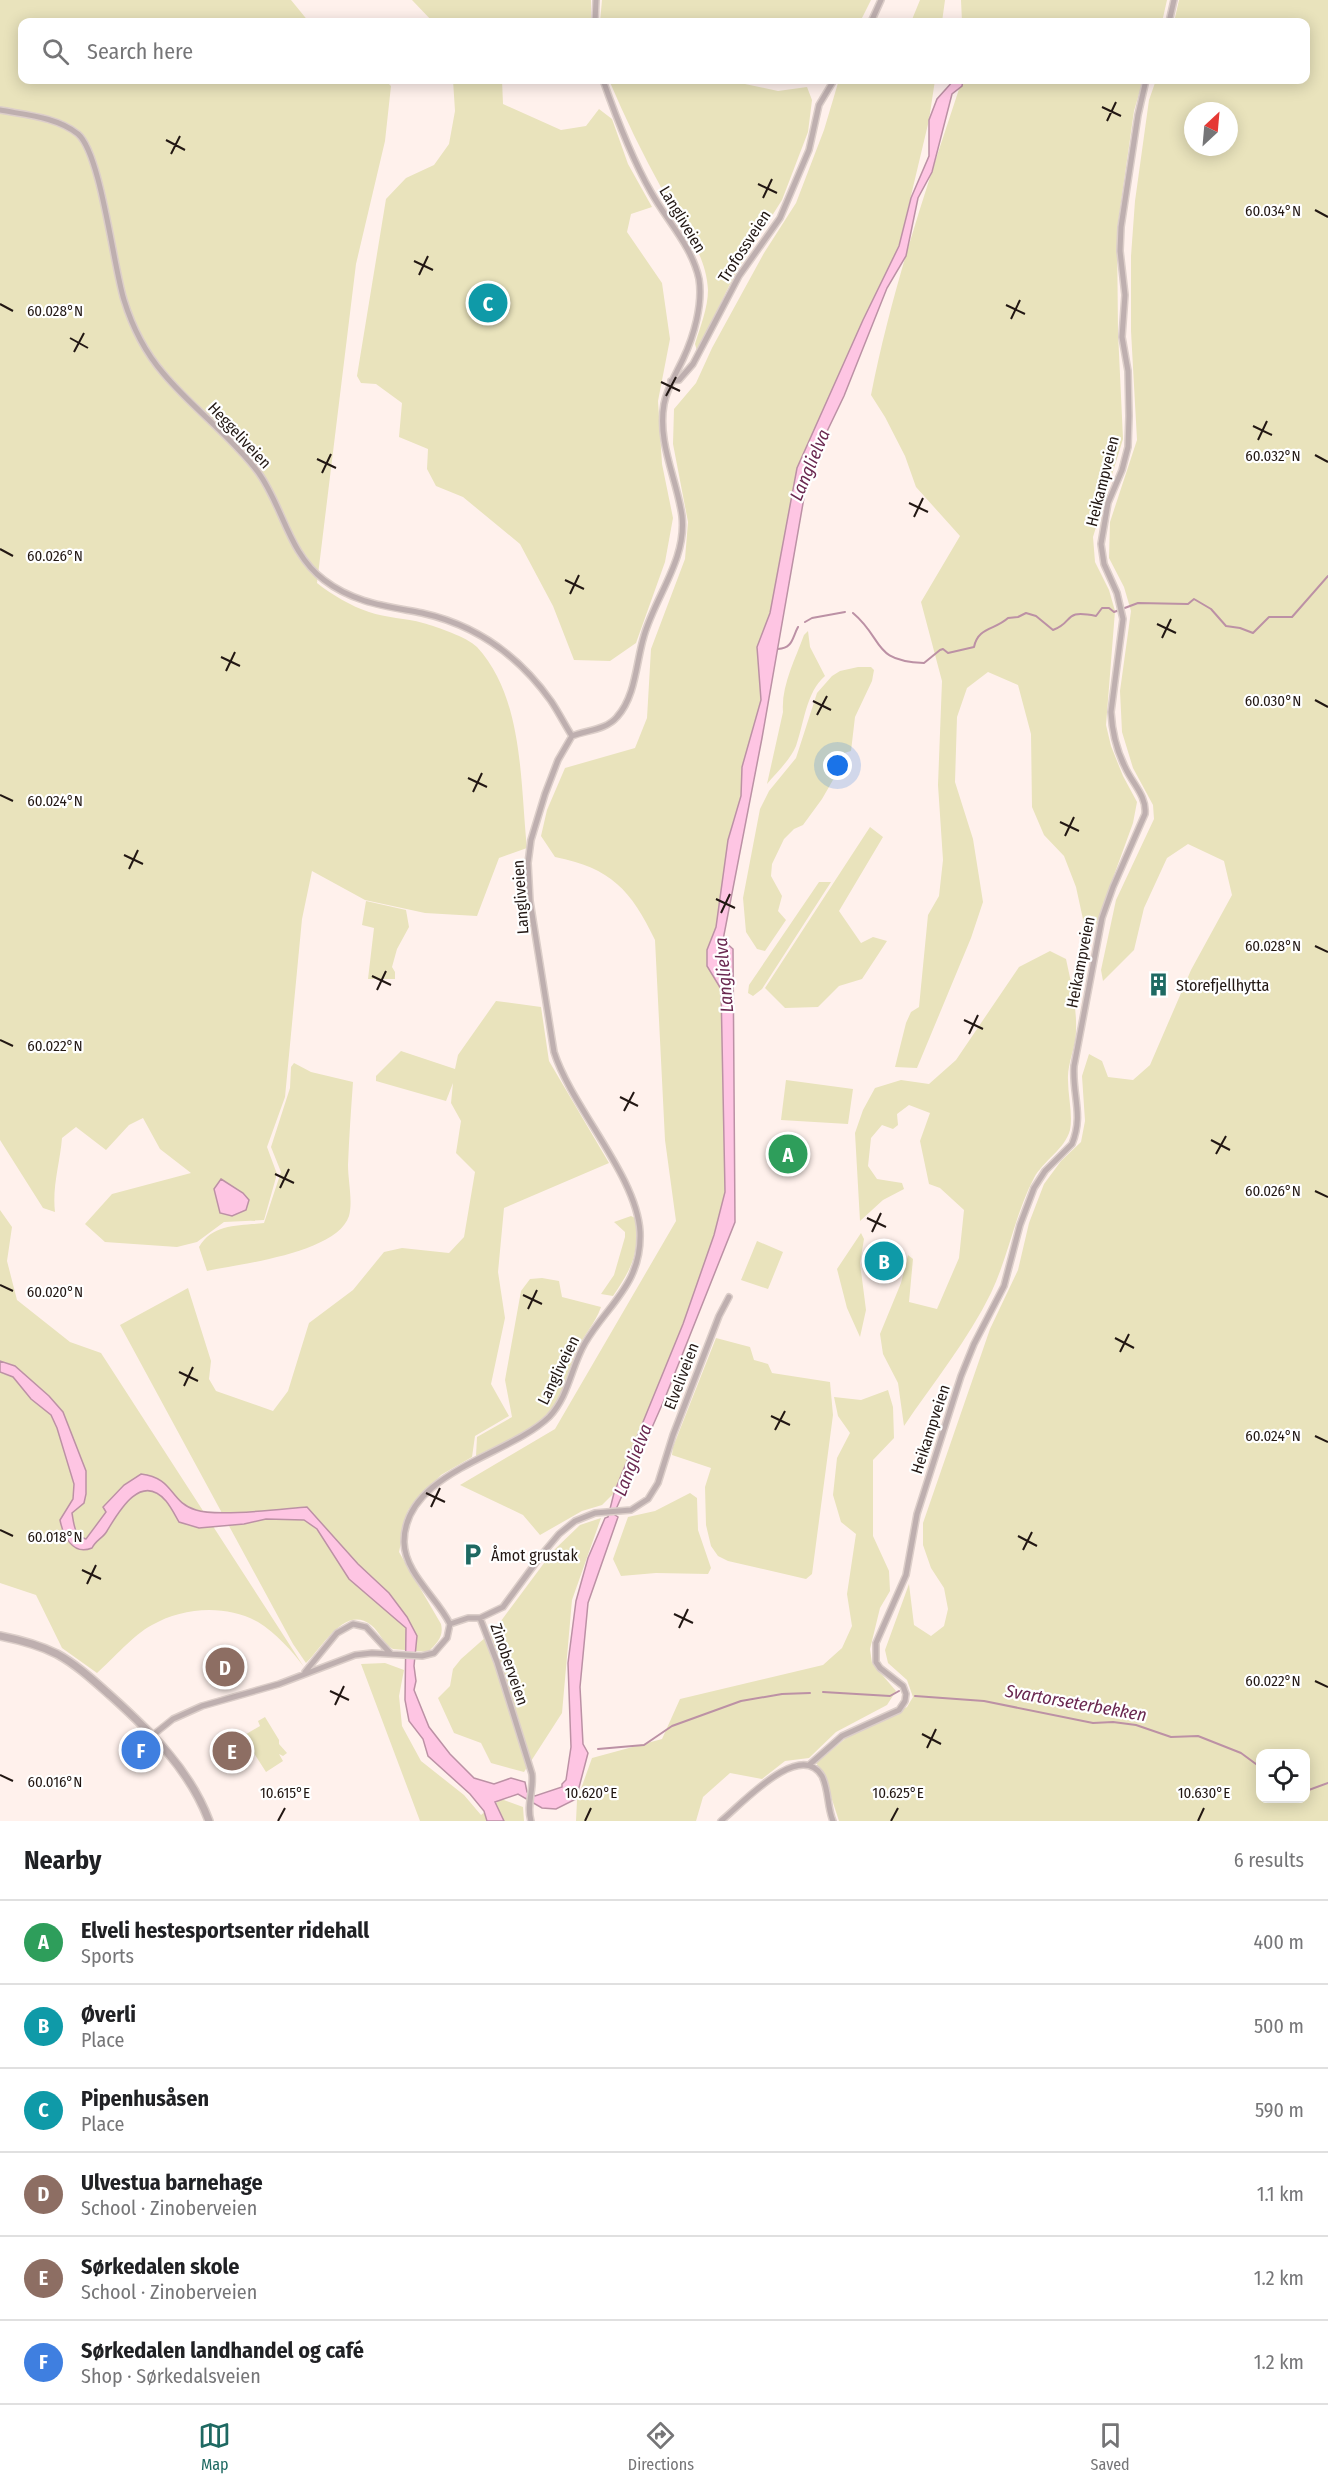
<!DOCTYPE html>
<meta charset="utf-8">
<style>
:root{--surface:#fff;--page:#f2f2f2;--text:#202124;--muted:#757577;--line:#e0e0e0;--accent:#1e6962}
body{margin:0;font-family:"Fira Sans Condensed",sans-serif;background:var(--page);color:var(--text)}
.controls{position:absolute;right:18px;bottom:18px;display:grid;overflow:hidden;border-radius:12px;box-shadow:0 3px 15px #0003}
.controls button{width:54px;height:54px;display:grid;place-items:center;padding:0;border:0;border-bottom:2px solid var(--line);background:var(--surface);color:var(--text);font:30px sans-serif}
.compass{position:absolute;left:1184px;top:102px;width:54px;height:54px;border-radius:50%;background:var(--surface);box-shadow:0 3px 15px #0003;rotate:26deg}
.you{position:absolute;left:838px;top:766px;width:21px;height:21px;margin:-15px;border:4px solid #fff;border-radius:50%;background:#1a73e8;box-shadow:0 0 0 9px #1a73e833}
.badge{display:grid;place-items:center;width:39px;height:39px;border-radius:50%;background:var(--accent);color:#fff;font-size:20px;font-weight:700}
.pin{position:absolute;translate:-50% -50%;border:3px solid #fff;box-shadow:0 2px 6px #0006}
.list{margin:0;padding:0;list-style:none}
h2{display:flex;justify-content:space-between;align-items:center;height:78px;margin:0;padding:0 24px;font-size:26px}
h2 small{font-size:20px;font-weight:400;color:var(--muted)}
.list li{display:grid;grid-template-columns:39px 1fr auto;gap:18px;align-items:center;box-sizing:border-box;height:84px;padding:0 24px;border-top:2px solid var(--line)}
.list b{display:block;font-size:22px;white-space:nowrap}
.list p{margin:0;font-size:20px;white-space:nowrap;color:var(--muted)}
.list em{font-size:20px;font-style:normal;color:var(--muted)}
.icon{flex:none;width:33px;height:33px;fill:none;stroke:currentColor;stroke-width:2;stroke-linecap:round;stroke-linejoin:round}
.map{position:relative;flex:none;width:1328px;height:1821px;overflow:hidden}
.search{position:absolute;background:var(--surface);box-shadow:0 3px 15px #0003;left:18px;right:18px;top:18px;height:66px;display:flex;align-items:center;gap:15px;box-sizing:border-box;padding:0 21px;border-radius:12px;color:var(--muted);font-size:22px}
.sheet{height:582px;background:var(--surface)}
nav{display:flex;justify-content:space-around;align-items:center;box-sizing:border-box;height:84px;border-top:2px solid var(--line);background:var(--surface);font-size:16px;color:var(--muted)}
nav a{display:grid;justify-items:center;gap:3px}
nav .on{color:var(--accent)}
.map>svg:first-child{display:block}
</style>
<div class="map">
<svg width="1328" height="1821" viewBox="0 0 1328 1821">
<rect width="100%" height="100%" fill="#fff1ec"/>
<!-- green -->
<path fill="#e9e3bc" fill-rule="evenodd" d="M0,0h291l18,22h-287v58h363l6,6 -6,55 -29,123 -39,319c15,12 34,23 52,29 17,6 37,6 54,11 14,4 44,14 54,24 47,51 43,136 50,201l-28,10 -22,58 -52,-3 -60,-13 -53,-29 -10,48 -17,178 -18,50 10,27 -13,46 -40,2 -27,20 -20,5 -72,-5 -20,-18 27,-30 79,-21 -31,-24 -17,-31 -14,7 -23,25 -30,-23 -14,11c-2,25 -10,49 -7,74l-12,-4 -43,-68z
M412,0h179v22h-158z
M602,0h269l-10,20 -4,2h-257z
M920,0h25l-3,22h-31z
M961,0h206l-5,22h-200z
M1179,0h149v1821h-489l-16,-49 -7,-9 35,-29 56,-27 6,-10 -6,-17 -19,-17 -3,-13 24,-66 5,41 17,11 13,-10 4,-17 -4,-21 -13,-20 -8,-23v-22l67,-194 28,-59 11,-47 15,-39 17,-23 20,-19 4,-21 -3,-45 7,-22 13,7 6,16 25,3 17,-15 41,-95 41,-75 -8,-34 -36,-17 -21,14 -23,50 -10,42 -31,31 -2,-11 15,-70 38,-81 -1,-14 -20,-37 -11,-36 -2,-41 11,-80 -7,-24 -15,-29 1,-36 27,-82 -6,-109v-75l4,-55 14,-101 7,-20h150v-58h-132zM1193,111h36v36h-36zM1260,1754h46v44h-46z
M453,80h49l1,24 58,26 25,-4 13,-17 13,10 16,45 24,43 -21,7 -4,18 35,51 8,56 -12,62 4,63 11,54 -8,44 -29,81 -26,18 -36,-1 -21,-54 -33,-62 -57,-47 -27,-11 -9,-17 1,-20 -29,-12 3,-34 -26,-19 -15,-1 -4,-7 29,-177 20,-21 28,-13 15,-21 6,-33z
M609,80h137l-1,4 33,7 29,-4 5,13 -4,32 -26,68 -47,74 -38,77 -2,-7c5,-17 13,-36 13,-54 -2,-39 -28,-66 -45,-99 -20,-36 -38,-73 -54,-111z
M846,80h89l-6,40 -30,126 -36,74 -66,148 -27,145 -13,34 4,53 -19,67 -1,29 -13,44 -12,87 -9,23v16l14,23 4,203 -11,43 -31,89 -69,169 -12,12 -20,6 -42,24 -17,-20 -63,-30 95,-56 121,-208 -11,-81 -10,-200c-24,-50 -44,-72 -100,-83l-14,-21 6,-26 18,-42 70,-20 12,-30 4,-69 34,-90 3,-37 -15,-78 1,-35 22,-26 16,-35 52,-95 32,-50 28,-73 14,-47z
M962,80h181l-9,31 -17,119 1,102 5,107 -30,98 2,25 14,28 6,21 -9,114 5,21 12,30 14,26 -4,21 -48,132 1,-22 -10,-46 -12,-31 -20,-21 -12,-28 -1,-73 -13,-49 -30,-13 -21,16 -10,29 -2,65 18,57 10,63 -12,36 -54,130 -22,-1 11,-44 5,-11 8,-5 9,-92 11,-19 4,-36 -5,-75 4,-104 -21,-79 39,-66 -44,-49 -11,-31 -20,-39 -14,-22c21,-107 57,-212 91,-315z
M808,631l2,16 15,29c-19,16 -21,48 -29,70 -6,14 -19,26 -29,38l16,-72c-2,-26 12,-52 21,-77z
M858,667h13l3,3 -2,11 -17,36 -4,34 -20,6 6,16 -15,26 -19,26 -9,4 -10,10 -12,25 -1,12 11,20 -4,15 8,9 -21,31 -8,-2 -11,-17 -3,-34 17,-89 9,-18 27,-33 21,-65 15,-17 8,-5z
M870,827l13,10 -44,74 22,32 12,-6 14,4 -25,38 -23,7 -21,21 -33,1 -20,-20z
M819,882h12l-69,107 -9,7 -5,-3 1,-8z
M366,901l40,9 3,17 -12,22 -5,18 3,5v7h-27l6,-51 -12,-3z
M1050,951l16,8c5,23 11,48 10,72 0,16 -9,33 -8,49 0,17 5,34 2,50 -5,19 -27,31 -36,48 -19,36 -25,77 -43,115 -23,47 -58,90 -87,133l-6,-43 -15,-29 -3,-20 21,-51 7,-28 5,4 -4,43 28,7 22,-51 5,-48 -24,-22 -11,-4 -9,-43 10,-28 -21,-8 -12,9 1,11 -5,4 -11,-4 -11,13 -3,28 9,13 25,4 2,6 -21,11 -23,21 -5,-88 8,-23 12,-22 26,-8 28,4 27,-24 63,-93z
M496,1001l45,6 8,54 60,102 -105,45 -6,64 7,46 -14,66 18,32 -34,20 -3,21 -31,18 -33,35 -9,42 42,72c3,13 -4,19 -13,28l-35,-3c-10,-5 -13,-17 -22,-24 -26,-21 -49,23 -65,38l-13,-19 -173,-319 68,-37 23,73 -2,18 7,12 57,20 15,-20 21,-68 44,-33 31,-38 18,-4 47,5 15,-16 11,-65 -19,-19 5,-32 -10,-18 2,-20 -7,18 -70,-20v-5l25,-25 54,18 3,-14z
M294,1063l17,9 42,10c-2,28 -4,56 -5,83 0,16 5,36 1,51 -12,37 -109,48 -142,55l-8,-24c14,-24 41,-21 65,-24l17,-51 -10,-25 19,-59 1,-21z
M786,1080l67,9 -5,35 -67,-4z
M0,1210l12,17 -5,34 10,39 53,42 31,11 203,314c-11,-15 -29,-35 -46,-45 -32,-18 -75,-15 -106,3 -19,10 -39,34 -55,48l-35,-25 -26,-53 -36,-12z
M631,1216l4,2c5,35 -3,50 -22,78l-12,-2 13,-19 11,-38v-5l-11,-10z
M861,1233l3,6 -4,24 6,47 -6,27 -13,-29 -10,-39z
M757,1241l26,11 -15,37 -27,-9z
M542,1278l17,3 3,16 39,10c-6,17 -18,29 -25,44 -7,17 -10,36 -20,52 -17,27 -52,39 -80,53l1,-19 35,-20 -7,-37 16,-89 9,-12z
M716,1338l34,9 4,13 14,4 4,9 58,9 3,33 -21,159 -6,5 -78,-18 -10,-5 -7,-10 -5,-21 -1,-38 6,-19 -39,-13 1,-8z
M888,1390l5,17 1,31 -21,22v76l16,35 1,20 -10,17 -10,41 2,14 24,28 -9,14 -51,27 -27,26 -24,3 -23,18 -32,-6 -27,24 -7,24h-120l1,-21 15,-42 70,-19 18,-40 143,-34 19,-17 10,-22 -5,-32 9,-60 -15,-12 -8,-27 4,-37 13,-25 -12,-17 -4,-19 27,3z
M690,1493l7,5 1,32 13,38 -3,6 -52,-1 -35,3 -8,-17 15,-42 27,-6z
M601,1518l-29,82 -10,113 -38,59 -33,-9 -10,-20 -27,-10 -16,-35 12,-12 3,-17 8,-10 34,-30 58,-78 27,-26z
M385,1663l19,7 -5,26 3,30 19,35 43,34 17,20 20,-16 22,8 1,14h-104l-59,-157z
M265,1717l14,23v4l8,9 -4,3 -4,-2 4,7 -17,11 -23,-36 17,-10 -2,-5z"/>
<!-- water -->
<path fill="#fec5e3" stroke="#bc91a5" stroke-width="1.5" d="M954,80h9l-1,6 -10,8 -20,78 -14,26 -12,58 -19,32 -43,108 -35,73 -47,269 -39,202 10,9 2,273 -70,176 -48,109 -2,8 3,2 -30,86 -8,84 3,57 5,9 -12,46 -20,10 -14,-1 -24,-14 -23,8 9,19h-17l-3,-10 -14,-17 -42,-38 -5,-17 -14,-18 -4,-21 1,-72 -57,-49 -32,-50 -13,-9 -38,-1 -22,5 -45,4 -20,-6c-4,-7 -8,-15 -13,-21 -25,-29 -47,10 -59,30 -4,7 -11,9 -15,17 -20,8 -29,-13 -32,-28l13,-21 1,-15 -17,-56 -6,-13 -20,-16 -18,-22 -13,-5v-11l15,5 34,30 14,16 23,59v23l-2,9 -12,10c2,11 2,23 14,26l20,-27 -3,-5 21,-22 17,-11c34,4 28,28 55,36 21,7 85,-1 111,-3l51,57 31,29 18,24 10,19 -3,30 2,15 -2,9 15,37 21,27 24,24 20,6 17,-6 14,4 2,10 8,4 27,-9v-3l4,-4 5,-33 -3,-84 8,-62 12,-43 17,-40 3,-1 6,-24 69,-169 31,-89 11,-43 -4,-203 -14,-23v-16l9,-23 12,-87 13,-44 1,-29 19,-67 -4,-53 13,-34 27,-145 66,-148 36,-74 12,-48 18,-42v-36l8,-21z
M221,1179l22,14 6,7 -3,10 -14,6 -12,-3 -6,-24z"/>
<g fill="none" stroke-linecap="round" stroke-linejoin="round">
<!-- stream -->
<path stroke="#bc91a5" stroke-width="2" d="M1140,22l4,-1
M853,613c32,27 18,48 71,50l16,-13 3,-1 5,4 26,-6c4,-20 21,-17 34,-29l10,-1 8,-4 10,3 17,14c22,-8 9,-21 43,-14l6,-8h7l5,4 24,-9 50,1 6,-5 17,10 15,17 14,2 13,5 16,-16h23l36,-41
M805,622l7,-4 33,-6
M778,649c15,-1 14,-11 20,-22
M823,1692l67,4 9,-5
M915,1696l69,5 109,22 20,-1 23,3 35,12 27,-1 43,17 19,14
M598,1749l46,-4 28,-19 69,-25 41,-7 28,-1
M1306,1791l22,-8"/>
<defs>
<path id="minor" d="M595,22l1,-22
M871,22l10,-22
M1169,22l5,-22
M0,110c26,5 57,7 78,24 23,20 35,131 46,166 8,26 21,52 39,73 29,35 67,62 95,99 25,34 30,81 66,108 30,23 62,26 98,33 54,12 97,43 129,88 8,12 14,24 21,35
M671,381l8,-1 14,-16 46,-88 41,-58 29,-68 10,-45 15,-25
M480,1618l17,44 35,112c2,16 -6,31 -1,47
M450,1624c-13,-27 -45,-50 -46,-82 0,-70 105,-86 145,-125 20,-21 22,-50 36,-74 23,-39 57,-59 55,-111 -3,-56 -68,-124 -86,-180l-24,-151 -2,-38 3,-23 14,-46 13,-34 14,-24c15,-6 34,-6 45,-19 19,-21 19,-55 27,-81 11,-39 43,-77 38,-120 -5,-37 -25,-73 -18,-112 3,-16 12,-30 19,-45 11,-23 20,-55 16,-80 -7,-33 -32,-58 -48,-87 -20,-35 -35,-75 -48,-112
M450,1624l18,-6h12l23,-11 40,-54 16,-19 16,-13 20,-8 36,-3 17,-11 10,-16 15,-48 46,-119 10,-19
M305,1672l32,-39 16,-9 13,3 25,27
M153,1735l20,-16 29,-13 77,-22 76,-29 17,-2 50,3 12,-3 13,-15 3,-14
M809,1765l33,-29 57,-26 6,-9 1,-7 -3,-8 -23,-18 -4,-6v-19l30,-68 11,-61 44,-138 13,-32 30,-58 16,-61 14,-37 11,-17 27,-27c12,-29 0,-49 2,-78l28,-148 11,-31 32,-73c2,-18 -13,-31 -20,-47 -8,-16 -13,-37 -14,-55l12,-93 -6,-26 -13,-29 -3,-20 7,-41 14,-33 6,-23 1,-31 -1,-45 -6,-34 3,-42 -5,-44 1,-24 17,-112 8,-35
M721,1821c20,-16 79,-82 101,-45 7,14 5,31 11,45"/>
<path id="tertiary" d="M0,1636c20,4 39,9 57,18 20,11 37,27 54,42 40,36 79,74 98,125"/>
</defs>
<!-- minor casing -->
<use href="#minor" stroke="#dccec9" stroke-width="8"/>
<!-- tertiary casing -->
<use href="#tertiary" stroke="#dccec9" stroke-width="10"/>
<!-- minor -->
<use href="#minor" stroke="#beafaf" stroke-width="5"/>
<!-- tertiary -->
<use href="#tertiary" stroke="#beafaf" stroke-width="7"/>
</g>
<!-- ticks -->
<path fill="none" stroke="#221713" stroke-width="2" d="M1102,107l19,9M1107,121l9,-19M166,140l19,10M171,154l9,-18M758,184l19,9M763,198l9,-19M1315,210l13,7M414,261l19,9M419,275l9,-19M0,304l13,7M1006,305l19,9M1011,319l9,-19M70,338l18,10M74,352l10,-19M661,382l19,9M666,396l10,-19M1253,426l19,9M1258,440l9,-19M1315,455l13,7M317,459l19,9M322,473l9,-19M909,503l19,9M914,517l9,-19M0,549l13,7M565,580l19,9M570,594l9,-19M1157,624l19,9M1162,638l9,-19M221,657l19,9M226,671l9,-19M1315,700l13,7M813,701l18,9M817,715l10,-19M468,778l19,9M473,792l9,-19M0,795l13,6M1060,822l19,9M1065,836l9,-19M124,855l19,9M129,869l9,-19M716,899l19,9M721,913l9,-19M1315,946l13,6M372,976l19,9M377,990l9,-19M964,1020l19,9M969,1034l9,-19M0,1040l13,6M620,1097l18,9M624,1111l10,-19M1211,1140l19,10M1216,1154l10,-18M275,1174l19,9M280,1188l9,-19M1315,1191l13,6M867,1218l19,9M872,1232l9,-19M0,1285l13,6M523,1295l19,9M528,1309l9,-19M1115,1338l19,10M1120,1352l9,-18M179,1372l19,9M184,1386l9,-19M771,1416l19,9M775,1430l10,-19M1315,1436l13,6M426,1493l19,9M431,1507l9,-19M0,1530l13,6M1018,1536l19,10M1023,1550l9,-18M82,1570l19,9M87,1584l9,-19M674,1614l19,9M679,1628l9,-19M1315,1681l13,6M330,1691l19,9M335,1705l9,-19M922,1734l19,10M927,1748l9,-19M0,1775l13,6M278,1821l7,-13M585,1821l6,-13M891,1821l7,-13M1198,1821l6,-13"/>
<!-- icons -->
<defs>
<symbol id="building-bare" viewBox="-9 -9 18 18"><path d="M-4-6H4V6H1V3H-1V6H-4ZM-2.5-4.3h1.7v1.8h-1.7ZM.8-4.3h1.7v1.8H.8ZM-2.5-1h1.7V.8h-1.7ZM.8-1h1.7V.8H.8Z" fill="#1e6962" stroke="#fff" stroke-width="2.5" paint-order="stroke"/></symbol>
<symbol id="parking-bare" viewBox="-9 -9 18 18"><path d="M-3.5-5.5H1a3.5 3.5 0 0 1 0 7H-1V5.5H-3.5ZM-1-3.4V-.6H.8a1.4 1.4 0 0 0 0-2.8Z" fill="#1e6962" stroke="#fff" stroke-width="2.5" paint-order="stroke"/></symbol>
</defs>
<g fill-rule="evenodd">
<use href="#building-bare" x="1142" y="968" width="33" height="33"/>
<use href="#parking-bare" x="456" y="1538" width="33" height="33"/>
</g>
<g text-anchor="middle" stroke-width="4.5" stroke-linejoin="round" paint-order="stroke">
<!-- street labels -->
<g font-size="16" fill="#221713" stroke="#fff">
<text transform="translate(683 219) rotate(59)" y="6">Langliveien</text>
<text transform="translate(744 246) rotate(-57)" y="6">Trofossveien</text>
<text transform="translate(240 435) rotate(47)" y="6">Heggeliveien</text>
<text transform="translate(1102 481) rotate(-76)" y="6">Heikampveien</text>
<text transform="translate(520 897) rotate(-94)" y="6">Langliveien</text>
<text transform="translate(1080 962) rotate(-79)" y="6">Heikampveien</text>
<text transform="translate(558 1370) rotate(-64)" y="6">Langliveien</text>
<text transform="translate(681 1376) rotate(-69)" y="6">Elveliveien</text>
<text transform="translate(930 1429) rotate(-72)" y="6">Heikampveien</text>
<text transform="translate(510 1664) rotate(71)" y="6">Zinoberveien</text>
</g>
<!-- poi labels -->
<g font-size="16" fill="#221713" stroke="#fff" text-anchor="start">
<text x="1176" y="991">Storefjellhytta</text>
<text x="491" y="1561">Åmot grustak</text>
</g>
<!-- water labels -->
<g font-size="18" font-style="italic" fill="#6a2850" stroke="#fff">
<text transform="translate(810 465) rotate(-67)" y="6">Langlielva</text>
<text transform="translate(724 975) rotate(-95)" y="6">Langlielva</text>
<text transform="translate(633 1460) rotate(-69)" y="6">Langlielva</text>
<text transform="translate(1076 1703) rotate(10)" y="6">Svartorseterbekken</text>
</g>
</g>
<g font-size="15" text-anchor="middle" fill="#221713" stroke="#fff" stroke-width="4.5" stroke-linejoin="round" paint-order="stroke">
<text x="1273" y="216">60.034°N</text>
<text x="55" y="316">60.028°N</text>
<text x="1273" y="461">60.032°N</text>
<text x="55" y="561">60.026°N</text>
<text x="1273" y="706">60.030°N</text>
<text x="55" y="806">60.024°N</text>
<text x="1273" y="951">60.028°N</text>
<text x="55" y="1051">60.022°N</text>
<text x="1273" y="1196">60.026°N</text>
<text x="55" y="1297">60.020°N</text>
<text x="1273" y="1441">60.024°N</text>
<text x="55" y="1542">60.018°N</text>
<text x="1273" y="1686">60.022°N</text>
<text x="55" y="1787">60.016°N</text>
<text x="285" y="1798">10.615°E</text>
<text x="591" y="1798">10.620°E</text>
<text x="898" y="1798">10.625°E</text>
<text x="1204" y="1798">10.630°E</text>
</g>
</svg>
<div class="controls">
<button><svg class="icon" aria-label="locate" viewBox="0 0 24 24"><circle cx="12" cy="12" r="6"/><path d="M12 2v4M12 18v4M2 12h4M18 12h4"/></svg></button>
</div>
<svg class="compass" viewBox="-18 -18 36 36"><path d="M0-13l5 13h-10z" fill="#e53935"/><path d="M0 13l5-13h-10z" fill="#757577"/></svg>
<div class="you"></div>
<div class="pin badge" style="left:788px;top:1154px;background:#2e9e5b">A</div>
<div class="pin badge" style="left:884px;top:1261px;background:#0f9aa8">B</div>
<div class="pin badge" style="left:488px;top:303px;background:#0f9aa8">C</div>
<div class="pin badge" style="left:225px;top:1667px;background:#8d6e63">D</div>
<div class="pin badge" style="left:232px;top:1751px;background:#8d6e63">E</div>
<div class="pin badge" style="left:141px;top:1750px;background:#3f7fe0">F</div>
<div class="search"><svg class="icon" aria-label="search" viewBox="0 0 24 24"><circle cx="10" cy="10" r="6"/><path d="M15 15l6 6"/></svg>Search here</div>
</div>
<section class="sheet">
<h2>Nearby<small>6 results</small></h2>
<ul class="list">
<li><span class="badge" style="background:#2e9e5b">A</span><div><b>Elveli hestesportsenter ridehall</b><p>Sports</p></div><em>400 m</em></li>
<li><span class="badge" style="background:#0f9aa8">B</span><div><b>Øverli</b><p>Place</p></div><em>500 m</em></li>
<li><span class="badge" style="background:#0f9aa8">C</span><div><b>Pipenhusåsen</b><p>Place</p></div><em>590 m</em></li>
<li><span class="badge" style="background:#8d6e63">D</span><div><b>Ulvestua barnehage</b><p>School · Zinoberveien</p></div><em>1.1 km</em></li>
<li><span class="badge" style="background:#8d6e63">E</span><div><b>Sørkedalen skole</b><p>School · Zinoberveien</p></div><em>1.2 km</em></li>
<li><span class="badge" style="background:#3f7fe0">F</span><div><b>Sørkedalen landhandel og café</b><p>Shop · Sørkedalsveien</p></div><em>1.2 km</em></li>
</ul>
</section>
<nav>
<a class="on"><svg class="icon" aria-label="map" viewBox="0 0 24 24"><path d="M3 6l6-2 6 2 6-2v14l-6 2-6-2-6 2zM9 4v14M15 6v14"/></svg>Map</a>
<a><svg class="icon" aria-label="directions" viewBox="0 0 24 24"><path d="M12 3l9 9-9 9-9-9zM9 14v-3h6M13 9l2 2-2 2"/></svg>Directions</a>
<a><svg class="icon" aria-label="saved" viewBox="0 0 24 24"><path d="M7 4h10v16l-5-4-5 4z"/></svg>Saved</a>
</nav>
